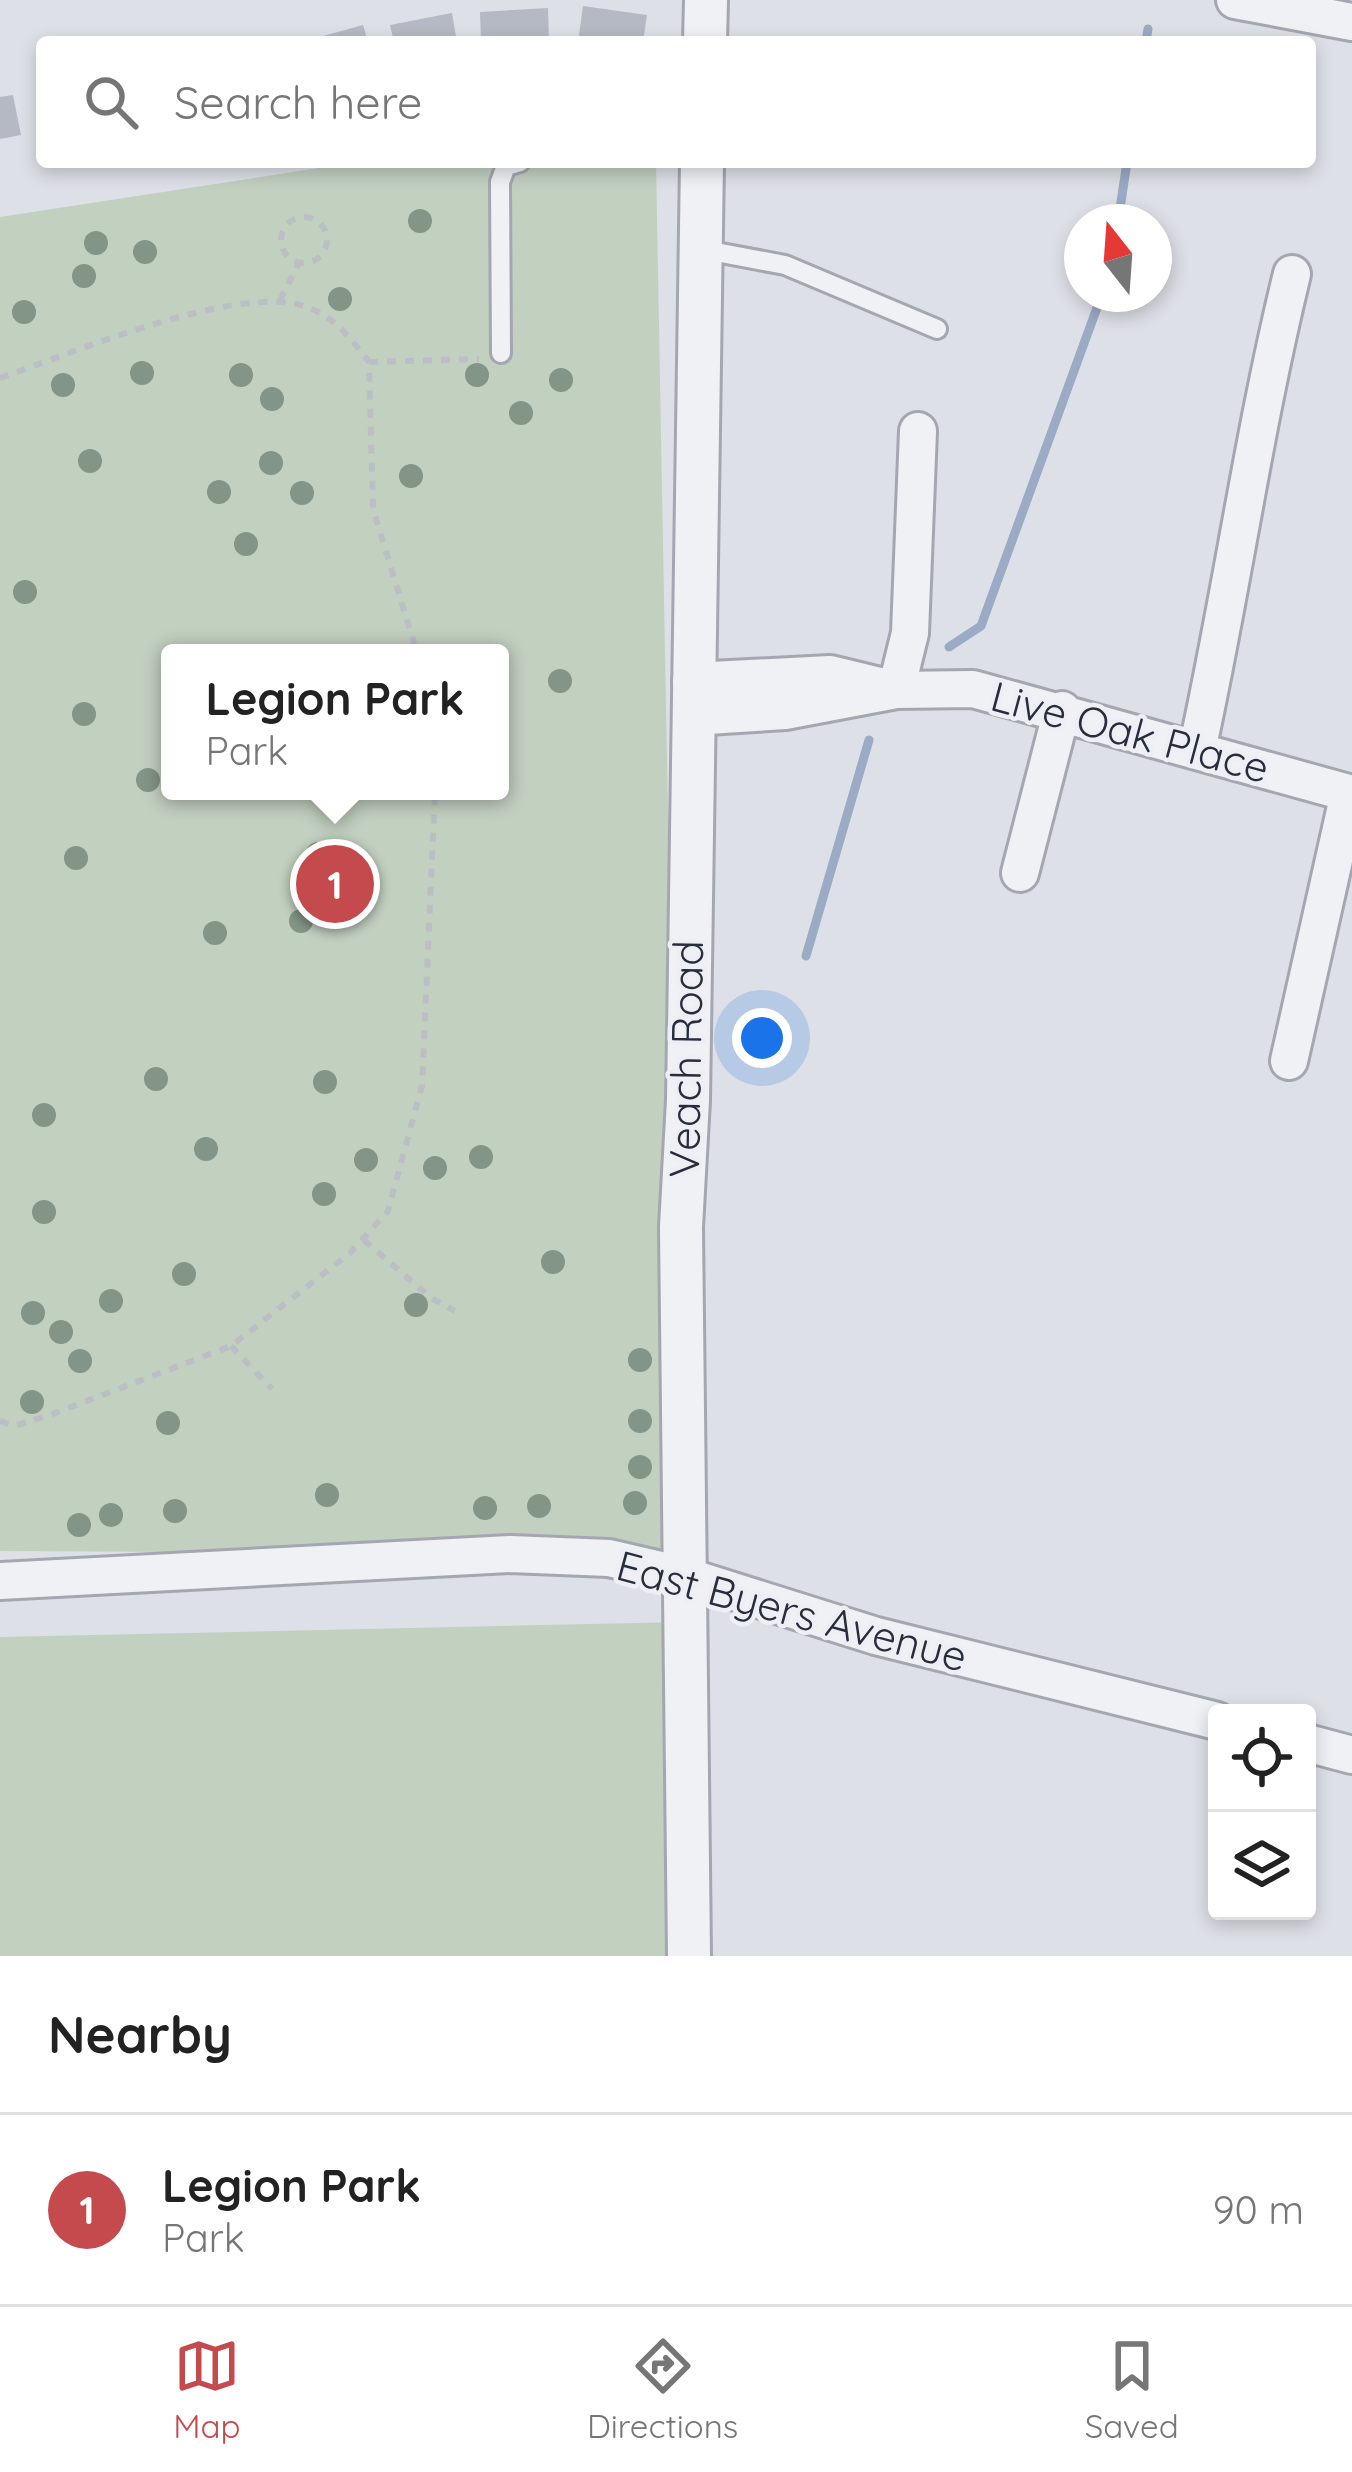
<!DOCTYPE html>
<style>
:root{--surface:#fff;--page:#f2f2f2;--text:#222;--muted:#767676;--line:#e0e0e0;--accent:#c54a4e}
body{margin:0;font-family:Quicksand,sans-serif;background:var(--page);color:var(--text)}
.controls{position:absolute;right:36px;bottom:36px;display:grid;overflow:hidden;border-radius:12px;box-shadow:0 6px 18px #0003}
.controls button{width:108px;height:108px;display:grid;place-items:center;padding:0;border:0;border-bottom:3px solid var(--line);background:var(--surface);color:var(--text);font:60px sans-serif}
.compass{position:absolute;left:1064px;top:204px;width:108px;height:108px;border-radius:50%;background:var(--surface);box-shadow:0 6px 18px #0003;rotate:343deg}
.you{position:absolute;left:762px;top:1038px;width:42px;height:42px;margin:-30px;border:9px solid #fff;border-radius:50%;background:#1a73e8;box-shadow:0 0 0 18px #1a73e833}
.badge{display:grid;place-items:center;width:78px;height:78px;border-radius:50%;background:var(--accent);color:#fff;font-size:39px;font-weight:700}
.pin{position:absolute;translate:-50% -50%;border:6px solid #fff;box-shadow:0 3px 12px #0006}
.popup{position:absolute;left:161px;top:644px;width:348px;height:156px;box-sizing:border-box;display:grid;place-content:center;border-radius:12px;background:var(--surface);filter:drop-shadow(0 3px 9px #0005);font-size:39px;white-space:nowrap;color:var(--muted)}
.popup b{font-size:45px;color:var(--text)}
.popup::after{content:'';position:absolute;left:50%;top:100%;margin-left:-24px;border:24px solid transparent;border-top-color:var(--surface)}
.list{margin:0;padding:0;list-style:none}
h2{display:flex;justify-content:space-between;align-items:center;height:156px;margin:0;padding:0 48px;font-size:51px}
h2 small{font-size:39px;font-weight:400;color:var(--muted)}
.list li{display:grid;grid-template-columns:78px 1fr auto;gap:36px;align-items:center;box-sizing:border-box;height:192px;padding:0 48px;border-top:3px solid var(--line)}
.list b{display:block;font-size:45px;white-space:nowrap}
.list p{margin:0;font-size:39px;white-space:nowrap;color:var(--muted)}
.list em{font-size:39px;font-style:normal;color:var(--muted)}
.icon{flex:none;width:66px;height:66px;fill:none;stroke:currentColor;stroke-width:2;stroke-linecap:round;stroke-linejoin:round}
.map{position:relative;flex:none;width:1352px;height:1956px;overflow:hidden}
.search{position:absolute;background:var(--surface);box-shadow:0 6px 18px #0003;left:36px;right:36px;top:36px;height:132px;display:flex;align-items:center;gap:30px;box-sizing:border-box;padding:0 42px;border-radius:12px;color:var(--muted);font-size:45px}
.sheet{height:348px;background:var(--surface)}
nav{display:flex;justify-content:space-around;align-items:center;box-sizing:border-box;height:168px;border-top:3px solid var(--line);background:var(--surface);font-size:33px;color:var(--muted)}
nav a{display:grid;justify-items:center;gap:6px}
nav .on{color:var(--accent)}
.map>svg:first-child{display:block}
</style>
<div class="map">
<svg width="1352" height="1956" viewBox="0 0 1352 1956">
<rect width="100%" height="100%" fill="#dee0e7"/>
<!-- green -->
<path fill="#c2d0c0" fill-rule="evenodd" d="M358,162h298l26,1413 -172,-21 -510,-3v-1334zM170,653h330v138h-330z
M683,1622l10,334h-693v-319z"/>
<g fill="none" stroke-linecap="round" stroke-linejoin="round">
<!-- stream -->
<path stroke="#9baac5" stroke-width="9" d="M1146,42l2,-13
M1118,222l9,-60
M949,647l32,-21 121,-332
M806,956l63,-216"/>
</g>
<!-- building -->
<path fill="#b5b9c3" d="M583,6l64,9 -4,27h-65z
M548,8l1,34h-68l-1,-30z
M452,13l5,29h-63l-4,-17z
M363,25l5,17h-63v-1z
M13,95l8,40 -21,4v-42z"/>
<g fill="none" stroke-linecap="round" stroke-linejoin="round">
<defs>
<path id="service" d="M700,249l85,16 152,64
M501,353l-1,-171 6,-16 14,-4"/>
<path id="minor" d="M1235,0l117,22
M691,681l139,-7 66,16 14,-57 8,-202
M691,717l94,-6 111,-21 77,-1 379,105
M1197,750c35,-159 56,-317 95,-476
M1020,873l42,-163
M1289,1061l60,-268
M0,1581l510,-27 99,4 73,17 194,61 341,85
M1307,1743l45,12"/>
<path id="tertiary" d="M705,42l1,-42
M689,1956l-8,-729 7,-127 14,-938"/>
</defs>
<!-- service casing -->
<use href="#service" stroke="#a4a7b0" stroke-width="24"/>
<!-- minor casing -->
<use href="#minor" stroke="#a4a7b0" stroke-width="42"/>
<!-- tertiary casing -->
<use href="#tertiary" stroke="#a4a7b0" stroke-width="48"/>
<!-- path -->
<path stroke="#bcbec5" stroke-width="6" stroke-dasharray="9 9" stroke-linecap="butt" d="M281 240a23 23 0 1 1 46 0a23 23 0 1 1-46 0Z
M280,300l19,-37
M369,362l110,-3
M0,378c71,-24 238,-96 307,-71 28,10 44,32 62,55l4,147 44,144
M364,1240l67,58 24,13
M231,1346l41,43
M0,1421l14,5 36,-11 181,-69 119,-93 38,-42 34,-125 13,-295"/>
<!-- service -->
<use href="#service" stroke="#f0f1f5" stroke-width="18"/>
<!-- minor -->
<use href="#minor" stroke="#f0f1f5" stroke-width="36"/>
<!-- tertiary -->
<use href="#tertiary" stroke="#f0f1f5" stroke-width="42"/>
</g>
<!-- trees -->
<g fill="#839586">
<circle cx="420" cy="221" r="12"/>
<circle cx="96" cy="243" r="12"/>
<circle cx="145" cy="252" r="12"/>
<circle cx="84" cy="276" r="12"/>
<circle cx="340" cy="299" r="12"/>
<circle cx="24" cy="312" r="12"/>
<circle cx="142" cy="373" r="12"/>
<circle cx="241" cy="375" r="12"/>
<circle cx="477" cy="375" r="12"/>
<circle cx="561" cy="380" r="12"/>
<circle cx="63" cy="385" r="12"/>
<circle cx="272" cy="399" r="12"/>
<circle cx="521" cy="413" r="12"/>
<circle cx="90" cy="461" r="12"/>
<circle cx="271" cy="463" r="12"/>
<circle cx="411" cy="476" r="12"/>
<circle cx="219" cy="492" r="12"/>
<circle cx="302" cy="493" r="12"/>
<circle cx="246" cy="544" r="12"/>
<circle cx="25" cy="592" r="12"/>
<circle cx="560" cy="681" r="12"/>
<circle cx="84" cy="714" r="12"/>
<circle cx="148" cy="780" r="12"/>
<circle cx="318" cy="854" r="12"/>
<circle cx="76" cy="858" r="12"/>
<circle cx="362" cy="883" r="12"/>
<circle cx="301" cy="921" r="12"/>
<circle cx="215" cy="933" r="12"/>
<circle cx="156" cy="1079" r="12"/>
<circle cx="325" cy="1082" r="12"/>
<circle cx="44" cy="1115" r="12"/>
<circle cx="206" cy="1149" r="12"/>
<circle cx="481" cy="1157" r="12"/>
<circle cx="366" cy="1160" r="12"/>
<circle cx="435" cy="1168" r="12"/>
<circle cx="324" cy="1194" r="12"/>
<circle cx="44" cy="1212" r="12"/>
<circle cx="553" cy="1262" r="12"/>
<circle cx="184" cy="1274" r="12"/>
<circle cx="111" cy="1301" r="12"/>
<circle cx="416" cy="1305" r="12"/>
<circle cx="33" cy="1313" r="12"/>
<circle cx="61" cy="1332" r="12"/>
<circle cx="640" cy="1360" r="12"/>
<circle cx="80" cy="1361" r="12"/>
<circle cx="32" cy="1402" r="12"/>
<circle cx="640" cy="1421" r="12"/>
<circle cx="168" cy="1423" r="12"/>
<circle cx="640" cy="1467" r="12"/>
<circle cx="327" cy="1495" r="12"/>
<circle cx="635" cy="1503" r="12"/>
<circle cx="539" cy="1506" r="12"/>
<circle cx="485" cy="1508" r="12"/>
<circle cx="175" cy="1511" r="12"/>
<circle cx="111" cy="1515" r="12"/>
<circle cx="79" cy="1525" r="12"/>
</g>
<g text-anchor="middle" stroke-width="9" stroke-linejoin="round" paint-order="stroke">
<!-- street labels -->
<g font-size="42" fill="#282d3c" stroke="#edeff4">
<text transform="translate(1130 732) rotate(15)" y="15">Live Oak Place</text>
<text transform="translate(686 1059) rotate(-89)" y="15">Veach Road</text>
<text transform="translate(792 1611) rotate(15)" y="15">East Byers Avenue</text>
</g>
</g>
</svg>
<div class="controls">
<button><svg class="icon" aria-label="locate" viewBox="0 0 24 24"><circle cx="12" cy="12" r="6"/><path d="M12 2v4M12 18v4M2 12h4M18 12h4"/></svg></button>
<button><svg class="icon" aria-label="layers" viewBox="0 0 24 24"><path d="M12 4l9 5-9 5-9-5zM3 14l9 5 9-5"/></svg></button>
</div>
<svg class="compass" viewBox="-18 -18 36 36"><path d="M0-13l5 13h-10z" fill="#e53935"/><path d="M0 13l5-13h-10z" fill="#767676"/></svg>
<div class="you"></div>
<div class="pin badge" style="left:335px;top:884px">1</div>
<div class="popup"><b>Legion Park</b>Park</div>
<div class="search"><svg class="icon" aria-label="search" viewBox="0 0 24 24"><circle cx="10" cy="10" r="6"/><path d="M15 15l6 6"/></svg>Search here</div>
</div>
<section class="sheet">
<h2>Nearby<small></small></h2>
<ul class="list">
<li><span class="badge">1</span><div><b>Legion Park</b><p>Park</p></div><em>90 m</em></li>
</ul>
</section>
<nav>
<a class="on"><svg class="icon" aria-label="map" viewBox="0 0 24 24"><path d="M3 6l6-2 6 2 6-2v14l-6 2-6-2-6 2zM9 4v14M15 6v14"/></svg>Map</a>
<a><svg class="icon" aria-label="directions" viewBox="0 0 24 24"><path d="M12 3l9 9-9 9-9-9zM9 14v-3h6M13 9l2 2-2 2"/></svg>Directions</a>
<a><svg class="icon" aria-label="saved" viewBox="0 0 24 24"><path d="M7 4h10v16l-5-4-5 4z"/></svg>Saved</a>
</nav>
